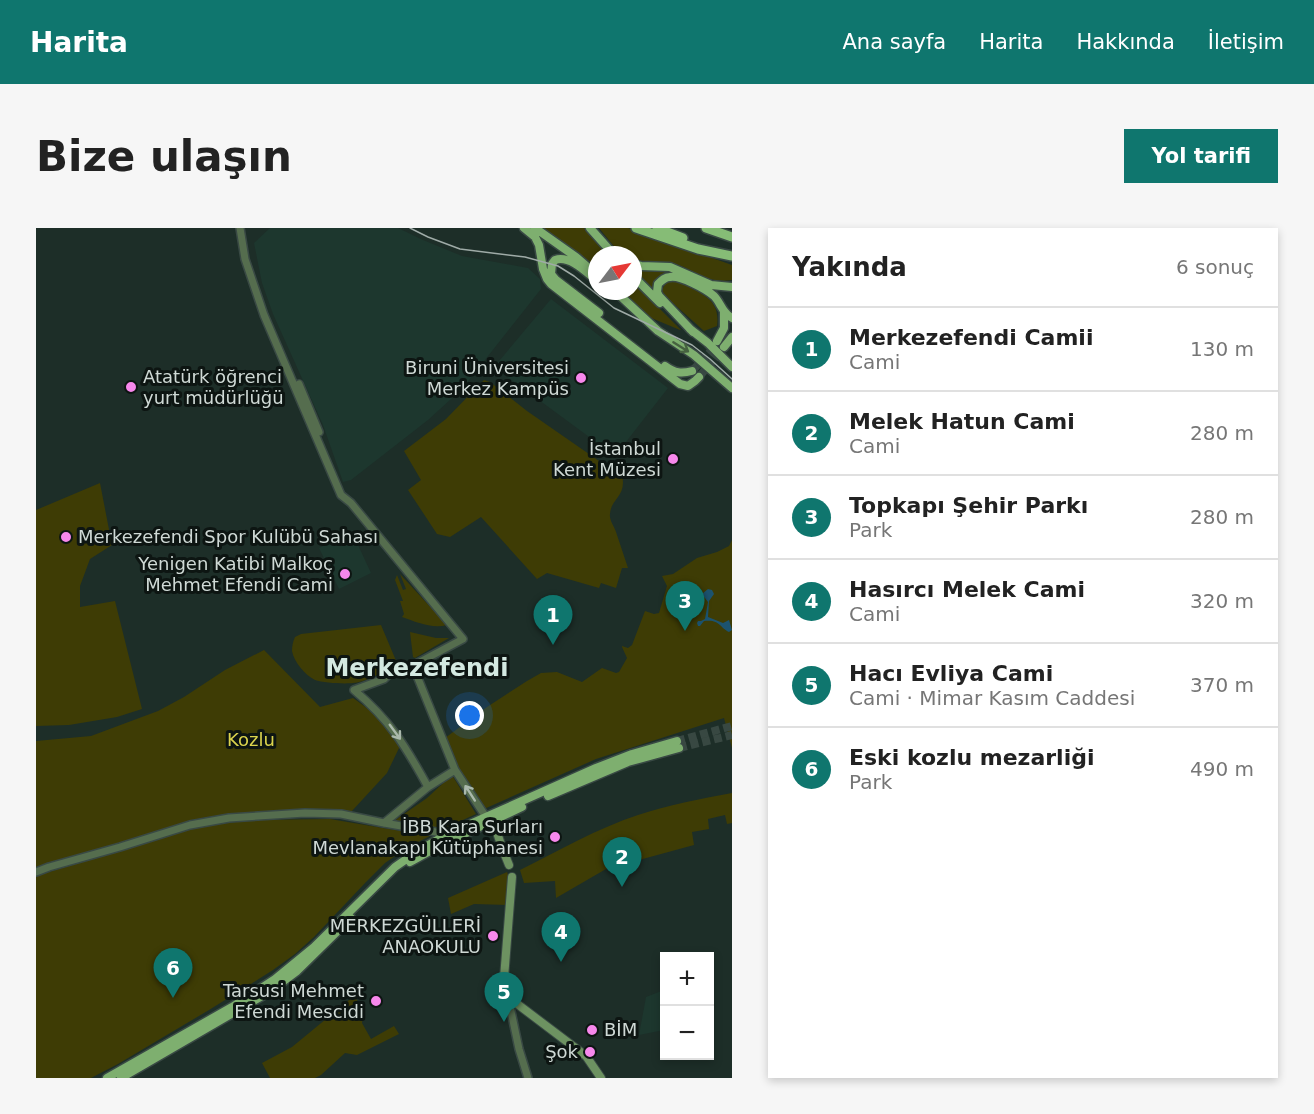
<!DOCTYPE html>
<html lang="tr">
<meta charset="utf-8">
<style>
:root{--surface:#fff;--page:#f6f6f6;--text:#222;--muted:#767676;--line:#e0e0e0;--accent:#0f766e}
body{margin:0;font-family:"DejaVu Sans",sans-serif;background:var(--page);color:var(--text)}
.controls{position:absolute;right:18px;bottom:18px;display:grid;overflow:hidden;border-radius:0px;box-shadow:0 3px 9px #0003}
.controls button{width:54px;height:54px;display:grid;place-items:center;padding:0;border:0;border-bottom:2px solid var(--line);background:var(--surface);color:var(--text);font:30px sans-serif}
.compass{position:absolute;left:552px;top:18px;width:54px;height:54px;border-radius:50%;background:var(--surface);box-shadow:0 3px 9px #0003;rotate:58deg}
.you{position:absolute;left:434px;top:488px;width:21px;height:21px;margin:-15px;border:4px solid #fff;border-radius:50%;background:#1a73e8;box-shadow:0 0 0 9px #1a73e833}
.badge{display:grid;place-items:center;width:39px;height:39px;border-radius:50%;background:var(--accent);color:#fff;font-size:20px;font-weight:700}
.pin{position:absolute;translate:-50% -50px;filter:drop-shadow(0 2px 3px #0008)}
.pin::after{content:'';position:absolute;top:32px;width:21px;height:18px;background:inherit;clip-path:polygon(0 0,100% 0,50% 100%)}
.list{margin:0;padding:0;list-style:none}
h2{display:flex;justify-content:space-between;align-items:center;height:78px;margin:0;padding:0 24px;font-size:26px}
h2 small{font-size:20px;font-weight:400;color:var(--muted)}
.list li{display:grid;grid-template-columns:39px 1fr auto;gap:18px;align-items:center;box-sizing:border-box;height:84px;padding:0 24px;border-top:2px solid var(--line)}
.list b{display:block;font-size:22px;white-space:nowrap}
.list p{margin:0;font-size:20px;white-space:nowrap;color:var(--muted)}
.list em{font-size:20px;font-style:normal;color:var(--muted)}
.map{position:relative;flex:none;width:696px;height:850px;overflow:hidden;border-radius:0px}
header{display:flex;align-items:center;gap:36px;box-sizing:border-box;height:84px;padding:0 30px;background:var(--accent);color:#fff}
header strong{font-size:28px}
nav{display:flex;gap:33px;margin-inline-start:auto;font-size:21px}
.intro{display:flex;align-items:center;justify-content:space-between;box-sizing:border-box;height:144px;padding:0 36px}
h1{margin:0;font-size:42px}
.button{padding:15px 27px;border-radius:0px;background:var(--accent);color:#fff;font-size:21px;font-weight:700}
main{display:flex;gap:36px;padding:0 36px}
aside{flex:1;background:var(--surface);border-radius:0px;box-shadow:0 3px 9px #0003}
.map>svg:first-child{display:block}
</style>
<header>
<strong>Harita</strong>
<nav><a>Ana sayfa</a><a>Harita</a><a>Hakkında</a><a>İletişim</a></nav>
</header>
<div class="intro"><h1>Bize ulaşın</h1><a class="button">Yol tarifi</a></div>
<main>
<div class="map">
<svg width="696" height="850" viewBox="0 0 696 850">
<rect width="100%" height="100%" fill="#1d2e28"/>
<!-- built -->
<path fill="#1d372e" d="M234,0h128l25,12 39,16 66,12 12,11 1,10 -79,100 -34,31 -77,60 -8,2 -20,-57 -50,-111 -11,-31 -8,-40z
M515,71l117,89 -53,68 -121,-89z
M316,304l19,41 -32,16 -20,-41z
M628,762v40l-25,5 7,-38z"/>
<!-- green -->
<path fill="#3e3c05" d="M506,0h42l24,27h-11v16l-25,-22z
M563,0h29l104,37v15c-27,4 -37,-11 -60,-17 -14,-3 -25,2 -39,-3v-5h-12z
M629,42l2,2c-9,3 -12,8 -14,17l-18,-18z
M634,52c8,1 16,5 23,9 16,8 27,16 24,37l-13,5 -39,-35 -2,-2 -1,-4 4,-8z
M597,54l48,48h-1l-31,-13 -29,-26h13z
M448,152l6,2 37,29 85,59h4l6,5c5,22 -11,23 -12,39 -1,6 4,12 6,18 4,12 8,24 12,36h-6l-6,20 -15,-5 -2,5 -52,-15 -10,6 -56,-62 -31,20 -13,-3 -29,-44 13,-10 -17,-29 42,-32z
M64,255l12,62 -22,14 -10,27v21l35,-6 27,108 -25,8 -48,8 -33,1v-216z
M696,312v208l-8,-30 -128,41 -112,50 -26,-40 -13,-31 42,-31 40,-26 14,-8 16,-1 25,10 20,-14 14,5 3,-1 8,-14 -5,-11v-1l6,2 4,-3 13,-34 9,3 5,-1 8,-27 -5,-10 11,-2 24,-16 20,-6 12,-6z
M364,346l45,49 2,2c-15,4 -31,-3 -45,-8l2,-3 -4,-13h3l-8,-21 2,-5 6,15 3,-1z
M345,397l16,38 -12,6 -1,3c-10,4 -20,10 -31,11 -8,1 -30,0 -38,-3 -10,-5 -21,-18 -23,-29 0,-5 1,-10 3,-14l6,-3z
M374,404l26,6h13l-34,20 -2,-1z
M228,422l56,57 33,-9c22,15 31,26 47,48l-13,27 -36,39 -56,-2 -70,4 -34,6 -54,18 -101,29v-126l55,-5 67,-25 26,-14 41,-27z
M416,547l24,39 -35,16 -47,-9 33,-23z
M696,565v30l-5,1 -2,-9 -17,4 1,10 -17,3 2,13 -88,24 -50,29 -1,-17 -31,2 -4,-13c38,-19 78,-42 118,-55 30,-10 62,-16 94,-22z
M294,591l100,17 -22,11 -23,16 -19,19 -52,55 -19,17 -22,16 -64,40 -91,54 -27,14h-55v-202l162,-49 54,-7z
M471,644l2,5 -1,28 -34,-1 -23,10 -3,-16z
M318,768l10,14 -2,13 9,16 23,-13 5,8 -42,21 -12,-2 -24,22 -6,3h-45l-8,-15 30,-16z"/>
<!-- water -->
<path fill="#1c536f" d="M672,361l4,1 2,4 -5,7 -1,16 15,6 6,-3 3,10 -3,2c-10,-5 -9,-13 -25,-11l-4,5h-2l-1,-3 1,-2h3l4,-2 3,-17 -6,-8z"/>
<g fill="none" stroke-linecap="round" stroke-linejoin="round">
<!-- primary-tunnel -->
<path stroke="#384842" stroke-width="8" stroke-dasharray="8 4" stroke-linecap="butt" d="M656,143l18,-19 5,-8
M663,149l23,-27
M641,513l55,-15
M643,520l53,-13"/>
<defs>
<path id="tertiary" d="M204,0l5,31 19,56 77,180 10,8 112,136 -64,34 -6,-1 -3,1 -6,6 -30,11c36,30 52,57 74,97
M263,156l20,48
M377,438l42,104 31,47
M348,595l44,-36 27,-17
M0,644l13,-5 71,-20 70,-22 39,-7 76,-5 36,1 43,9 52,9 10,3
M472,769l11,52 9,29"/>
<path id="secondary" d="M454,594l6,8 7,20
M469,627l4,10
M476,649l-8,101 4,19 78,59 15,22"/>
<path id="primary" d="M488,0l11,9 4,8 4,24 4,10 4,5 129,100 8,2 7,-5 4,-4
M499,0l41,29 14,12
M554,0l24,27
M597,36l8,2 29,1 41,18 21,2
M597,48l27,27
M561,53c-11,-9 -27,-26 -42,-21l-3,4 -1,10 5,6 43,33
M579,63l43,40 36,24 38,33
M654,101l18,14 24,24
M657,104l-34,-36 -2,-4 1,-8c4,-4 7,-7 12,-7 10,-2 36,12 44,19 7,7 8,17 18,22
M681,113l7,-13v-16
M688,119l8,-10
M629,138c10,7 16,8 27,5
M512,568l80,-34 51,-14
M374,634l29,-16 83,-39
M71,850l125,-71 43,-28 39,-32 81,-80 23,-16 28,-16 40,-18 110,-49 36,-14 45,-13
M85,850l148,-86 28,-21 54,-53"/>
<path id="trunk" d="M600,0l62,21 34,7
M621,0l26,10
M670,0l26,9"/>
</defs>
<!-- tertiary casing -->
<use href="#tertiary" stroke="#394944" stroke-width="10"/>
<!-- secondary casing -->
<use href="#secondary" stroke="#394944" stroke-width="10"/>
<!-- primary casing -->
<use href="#primary" stroke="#394944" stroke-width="11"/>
<!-- trunk casing -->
<use href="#trunk" stroke="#394944" stroke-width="12"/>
<!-- tertiary -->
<use href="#tertiary" stroke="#556d4e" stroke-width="7"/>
<!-- secondary -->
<use href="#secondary" stroke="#6d9261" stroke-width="8"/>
<!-- primary -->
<use href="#primary" stroke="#7eaf6f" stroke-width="8"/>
<!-- trunk -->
<use href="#trunk" stroke="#86bc76" stroke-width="9"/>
<!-- tram -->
<path stroke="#9faba7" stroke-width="1.5" d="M374,0l18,9 32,12 65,8 33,9 16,10 40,32 78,37 18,14 22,20"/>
</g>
<!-- one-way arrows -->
<defs><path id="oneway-shaft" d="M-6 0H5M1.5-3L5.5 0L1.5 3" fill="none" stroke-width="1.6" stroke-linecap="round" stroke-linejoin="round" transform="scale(1.5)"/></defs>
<use stroke="#466240" href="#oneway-shaft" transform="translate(645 119) rotate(32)"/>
<g stroke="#aab9ac">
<use href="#oneway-shaft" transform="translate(359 504) rotate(54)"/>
<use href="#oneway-shaft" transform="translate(434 565) rotate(-123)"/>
</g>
<!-- markers -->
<g fill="#f788ec" stroke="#0d1512" stroke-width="2">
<circle cx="545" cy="150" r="6"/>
<circle cx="95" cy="159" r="6"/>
<circle cx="637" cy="231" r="6"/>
<circle cx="30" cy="309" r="6"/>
<circle cx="309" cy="346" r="6"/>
<circle cx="519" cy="609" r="6"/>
<circle cx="457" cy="708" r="6"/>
<circle cx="340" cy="773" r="6"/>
<circle cx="556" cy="802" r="6"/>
<circle cx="554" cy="824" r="6"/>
</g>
<g text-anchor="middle" stroke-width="6" stroke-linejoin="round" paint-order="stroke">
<!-- poi labels -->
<g font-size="18" fill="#cfd9d5" stroke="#0d1512" text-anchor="end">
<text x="533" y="146">Biruni Üniversitesi<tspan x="533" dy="21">Merkez Kampüs</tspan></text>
<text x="107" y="155" text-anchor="start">Atatürk öğrenci<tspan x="107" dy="21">yurt müdürlüğü</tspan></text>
<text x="625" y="227">İstanbul<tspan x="625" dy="21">Kent Müzesi</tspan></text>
<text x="42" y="315" text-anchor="start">Merkezefendi Spor Kulübü Sahası</text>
<text x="297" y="342">Yenigen Katibi Malkoç<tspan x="297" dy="21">Mehmet Efendi Cami</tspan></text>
<text x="507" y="605">İBB Kara Surları<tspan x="507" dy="21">Mevlanakapı Kütüphanesi</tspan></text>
<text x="445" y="704">MERKEZGÜLLERİ<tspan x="445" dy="21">ANAOKULU</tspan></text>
<text x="328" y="769">Tarsusi Mehmet<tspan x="328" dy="21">Efendi Mescidi</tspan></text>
<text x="568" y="808" text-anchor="start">BİM</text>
<text x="542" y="830">Şok</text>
</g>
<!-- park labels -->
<g font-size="18" fill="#dad34d" stroke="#0d1512">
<text x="215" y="518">Kozlu</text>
</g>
<!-- district labels -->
<g font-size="24" font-weight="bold" fill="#d4e9e1" stroke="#0d1512">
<text x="381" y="448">Merkezefendi</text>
</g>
</g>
</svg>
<div class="controls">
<button>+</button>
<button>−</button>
</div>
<svg class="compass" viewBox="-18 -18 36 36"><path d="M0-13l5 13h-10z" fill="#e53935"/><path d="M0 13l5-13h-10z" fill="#767676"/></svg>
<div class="you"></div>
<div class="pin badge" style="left:517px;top:417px">1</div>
<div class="pin badge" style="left:586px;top:659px">2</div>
<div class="pin badge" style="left:649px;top:403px">3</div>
<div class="pin badge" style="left:525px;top:734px">4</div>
<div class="pin badge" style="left:468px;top:794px">5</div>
<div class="pin badge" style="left:137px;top:770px">6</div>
</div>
<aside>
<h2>Yakında<small>6 sonuç</small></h2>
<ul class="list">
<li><span class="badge">1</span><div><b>Merkezefendi Camii</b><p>Cami</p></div><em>130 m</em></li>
<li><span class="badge">2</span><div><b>Melek Hatun Cami</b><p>Cami</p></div><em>280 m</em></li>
<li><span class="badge">3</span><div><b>Topkapı Şehir Parkı</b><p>Park</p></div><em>280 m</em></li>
<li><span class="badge">4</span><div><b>Hasırcı Melek Cami</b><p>Cami</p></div><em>320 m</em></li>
<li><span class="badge">5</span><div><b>Hacı Evliya Cami</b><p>Cami · Mimar Kasım Caddesi</p></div><em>370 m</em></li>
<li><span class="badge">6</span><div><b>Eski kozlu mezarliği</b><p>Park</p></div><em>490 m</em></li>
</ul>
</aside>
</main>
